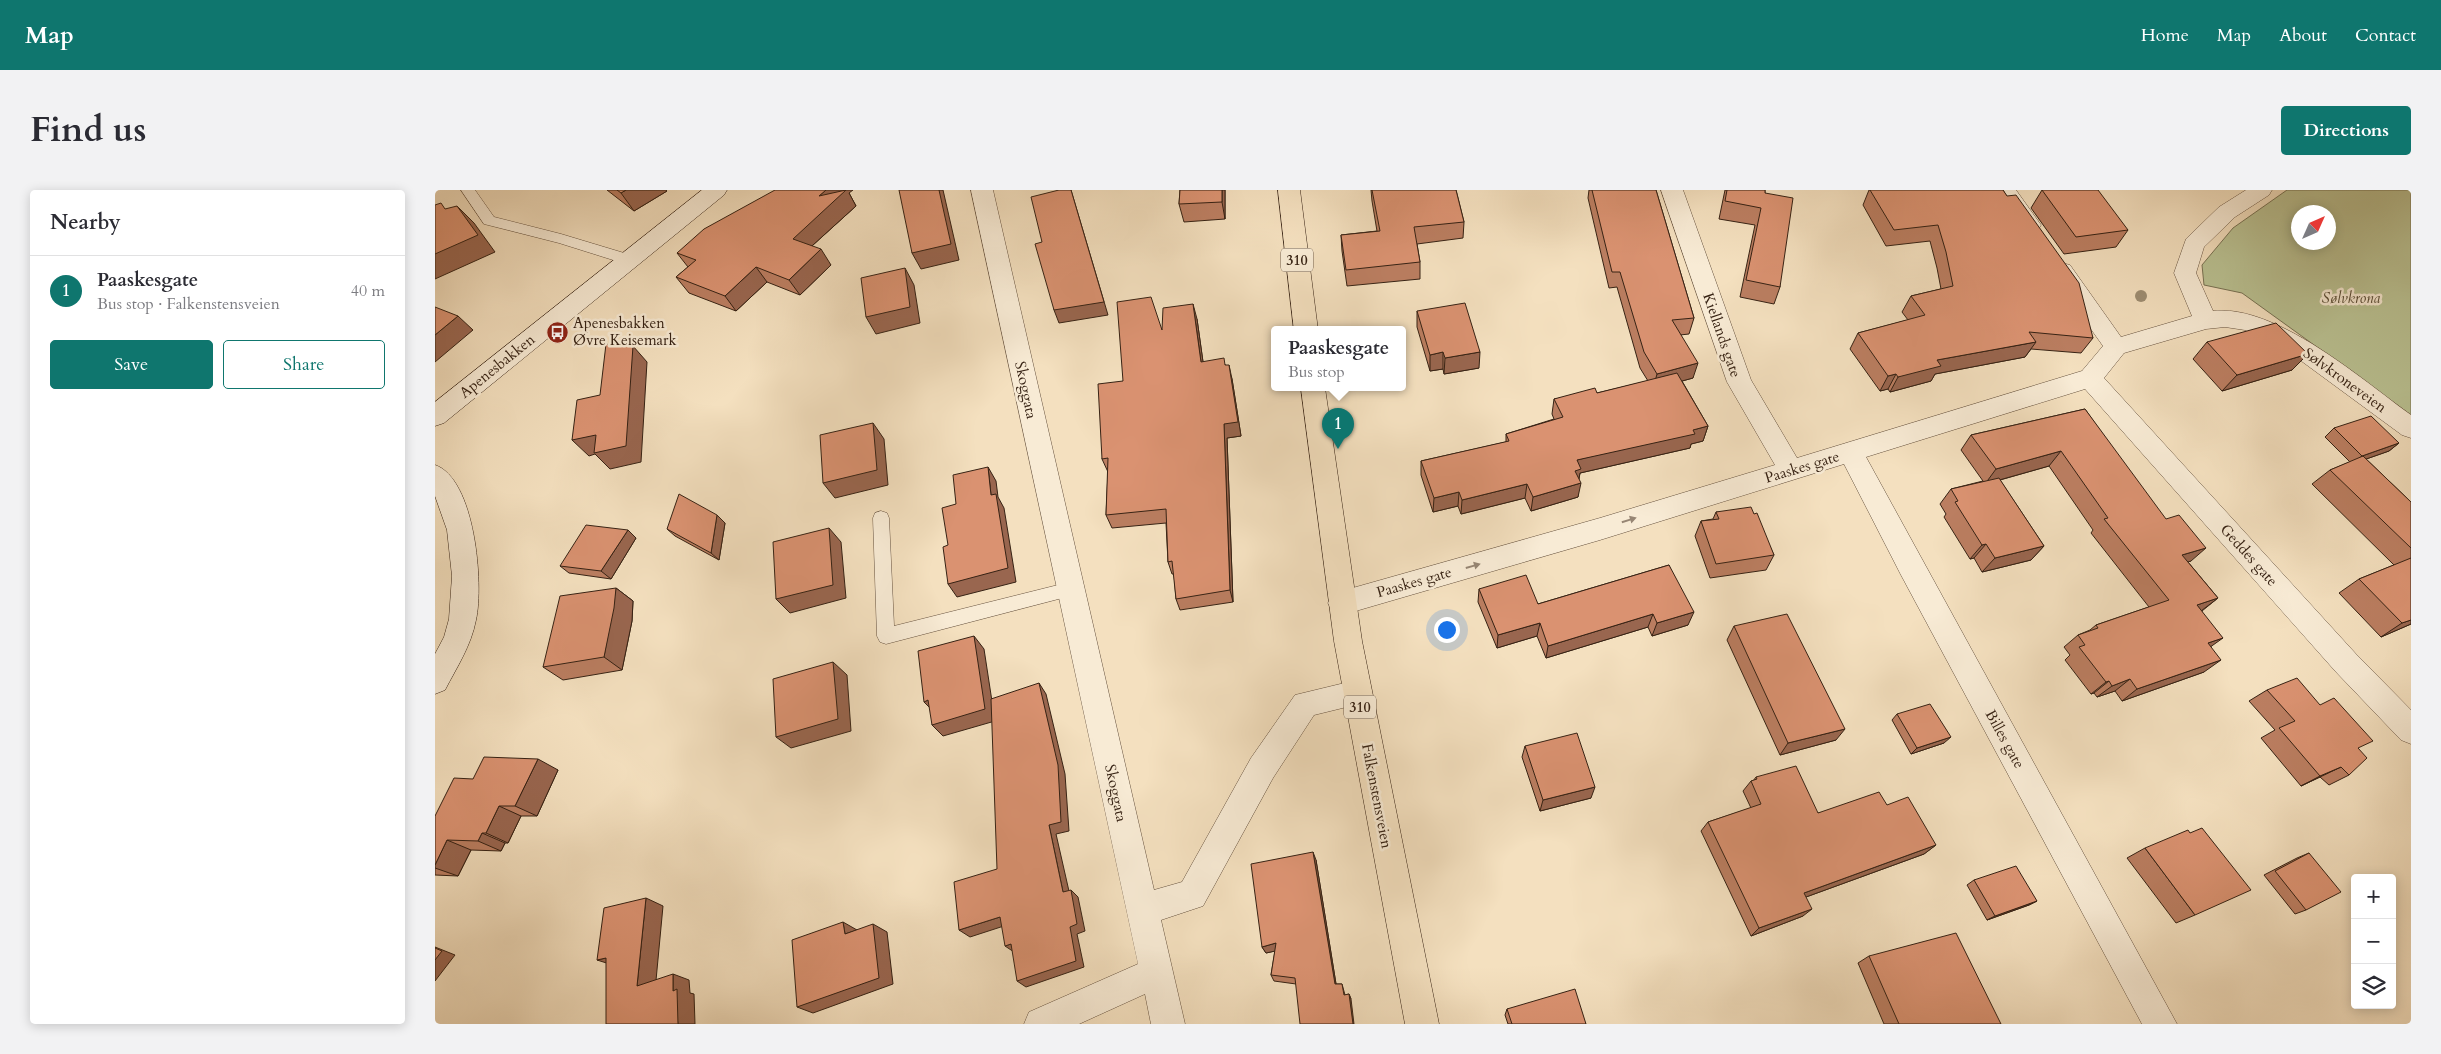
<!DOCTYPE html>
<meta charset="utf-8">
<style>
:root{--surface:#fff;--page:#f2f2f3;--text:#2b2b33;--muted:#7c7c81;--line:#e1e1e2;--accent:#0f766e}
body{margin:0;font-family:Cardo,serif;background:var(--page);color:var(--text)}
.controls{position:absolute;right:15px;bottom:15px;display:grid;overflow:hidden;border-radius:5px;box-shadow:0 2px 12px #0003}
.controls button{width:45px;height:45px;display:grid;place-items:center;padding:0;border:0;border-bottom:1px solid var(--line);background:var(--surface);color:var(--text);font:25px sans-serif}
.compass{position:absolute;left:1856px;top:15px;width:45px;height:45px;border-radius:50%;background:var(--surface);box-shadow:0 2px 12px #0003;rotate:45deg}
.you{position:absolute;left:1011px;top:439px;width:18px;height:18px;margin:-12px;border:4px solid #fff;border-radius:50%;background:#1a73e8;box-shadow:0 0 0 8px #1a73e833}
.badge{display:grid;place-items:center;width:32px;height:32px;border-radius:50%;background:var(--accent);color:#fff;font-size:16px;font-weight:700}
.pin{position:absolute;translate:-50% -41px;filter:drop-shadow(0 1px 2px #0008)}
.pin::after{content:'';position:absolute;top:26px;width:18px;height:15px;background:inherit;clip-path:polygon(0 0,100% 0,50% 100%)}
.popup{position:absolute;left:836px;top:136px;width:135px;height:65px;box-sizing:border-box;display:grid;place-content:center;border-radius:5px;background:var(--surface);filter:drop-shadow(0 1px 4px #0005);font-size:16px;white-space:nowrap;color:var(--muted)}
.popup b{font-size:19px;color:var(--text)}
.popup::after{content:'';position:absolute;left:50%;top:100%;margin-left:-10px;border:10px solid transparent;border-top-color:var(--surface)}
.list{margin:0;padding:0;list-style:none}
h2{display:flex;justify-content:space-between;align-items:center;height:65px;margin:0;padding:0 20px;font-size:21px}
h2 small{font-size:16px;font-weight:400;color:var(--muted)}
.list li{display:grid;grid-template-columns:32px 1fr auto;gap:15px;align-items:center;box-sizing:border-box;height:70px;padding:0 20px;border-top:1px solid var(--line)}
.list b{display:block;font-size:19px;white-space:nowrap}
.list p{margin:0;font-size:16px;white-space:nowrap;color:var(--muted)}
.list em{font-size:16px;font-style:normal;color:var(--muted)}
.actions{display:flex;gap:10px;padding:15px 20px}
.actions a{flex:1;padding:11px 0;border:1px solid var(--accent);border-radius:5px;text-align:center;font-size:18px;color:var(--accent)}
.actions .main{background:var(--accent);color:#fff}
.icon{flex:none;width:28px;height:28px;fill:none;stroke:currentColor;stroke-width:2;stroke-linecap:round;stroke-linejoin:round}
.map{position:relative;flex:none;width:1976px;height:834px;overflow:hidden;border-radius:5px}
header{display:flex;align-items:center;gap:30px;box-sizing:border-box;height:70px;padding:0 25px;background:var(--accent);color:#fff}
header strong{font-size:24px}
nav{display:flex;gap:28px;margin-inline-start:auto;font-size:18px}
.intro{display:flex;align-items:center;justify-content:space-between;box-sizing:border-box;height:120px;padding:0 30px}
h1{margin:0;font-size:35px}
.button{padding:12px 22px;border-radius:5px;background:var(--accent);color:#fff;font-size:18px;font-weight:700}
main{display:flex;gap:30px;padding:0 30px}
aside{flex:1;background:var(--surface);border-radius:5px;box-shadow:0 2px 12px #0003}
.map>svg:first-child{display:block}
</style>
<header>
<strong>Map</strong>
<nav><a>Home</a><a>Map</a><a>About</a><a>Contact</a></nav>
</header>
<div class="intro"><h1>Find us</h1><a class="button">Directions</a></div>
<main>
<aside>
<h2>Nearby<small></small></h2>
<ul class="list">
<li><span class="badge">1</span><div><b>Paaskesgate</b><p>Bus stop · Falkenstensveien</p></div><em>40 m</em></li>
</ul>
<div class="actions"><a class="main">Save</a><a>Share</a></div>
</aside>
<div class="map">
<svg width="1976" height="834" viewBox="0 0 1976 834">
<rect width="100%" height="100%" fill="#f4e0bf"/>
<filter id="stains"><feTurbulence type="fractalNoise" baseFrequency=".004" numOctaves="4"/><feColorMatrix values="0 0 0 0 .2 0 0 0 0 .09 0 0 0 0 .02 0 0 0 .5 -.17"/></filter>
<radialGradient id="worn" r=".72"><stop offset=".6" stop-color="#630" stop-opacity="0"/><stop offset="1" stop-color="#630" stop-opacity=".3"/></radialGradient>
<!-- green -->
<path fill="#bac293" stroke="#787254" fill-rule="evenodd" d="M1852,0h124v225l-169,-122 -38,-8 -2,-20 31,-37zM1864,22h30v30h-30z"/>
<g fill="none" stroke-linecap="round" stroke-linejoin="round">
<defs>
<path id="service" d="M26,0h14l19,27 67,17 73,22 2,4 -7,5 -70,-22 -75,-19z
M446,321l6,2 2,5 5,108 176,-44 6,2 3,5 -3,5 -6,2 -184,48 -6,-2 -3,-6 -4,-118 2,-5z"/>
<path id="minor" d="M536,0h22l161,700 28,-8 69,-124 44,-63 62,-15 10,4 4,9 -4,9 -53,13 -41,63 -70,128 -42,14 24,104h-34l-6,-30 -66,30h-55l5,-12 109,-48z
M1226,0h22l68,190 46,78 285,-87 21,-25 -49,-69 -3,-6 3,-6 8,-2 8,2 51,72 71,-21 -18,-43 12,-34 33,-32 27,-17h26l-3,5 -34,22 -31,30 -8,26 17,38c63,-7 148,68 198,104v23l-9,-3 -117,-86 -40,-19 -20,-3 -19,2 -82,24 -20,25 252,276 55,56v34l-10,-4 -65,-68 -251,-283 -219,68 311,567h-35l-241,-449 -57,-111 -244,76 -258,75 -10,-4 -4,-8 4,-8 10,-4 258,-73 175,-53 -48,-83z
M1559,0h22l25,35 -3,5 -8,3 -8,-3z"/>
<path id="secondary" d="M267,0h25l-3,5 -280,228 -9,3v-24z
M0,275c40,13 49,119 41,155 -5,26 -19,47 -31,70l-10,4v-40l9,-17 5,-18 3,-43 -5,-46 -12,-34z"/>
<path id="primary" d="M843,0h22l18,140h-24z
M866,198h24l37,253 77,383h-34l-71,-383z"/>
</defs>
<!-- service casing -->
<use href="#service" stroke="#66523f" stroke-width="1"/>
<!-- minor casing -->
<use href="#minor" stroke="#66523f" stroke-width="1"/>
<!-- secondary casing -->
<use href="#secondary" stroke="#362214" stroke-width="1"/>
<!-- primary casing -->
<use href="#primary" stroke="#362214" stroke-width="1"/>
<!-- service -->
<use href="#service" fill="#f8ebd5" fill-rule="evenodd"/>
<!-- minor -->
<use href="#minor" fill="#f8ebd5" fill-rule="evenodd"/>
<!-- secondary -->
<use href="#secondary" fill="#f8ebd5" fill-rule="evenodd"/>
<!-- primary -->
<use href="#primary" fill="#f4e0bf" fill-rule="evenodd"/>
</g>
<!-- trees -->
<circle fill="#9e8e73" cx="1706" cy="106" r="6"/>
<!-- wall -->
<path fill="#bb7e61" stroke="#362214" d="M172,0h59l1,1 -33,20z
M745,0h45v29l-41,3 -5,-18z
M936,0h85l8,32 -1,16 -46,6 3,18v17l-73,7 -5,-35 -1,-16 36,-4 -5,-30z
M1154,0h67l38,128 -5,16 -9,1 13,43 -11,3 26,45 -5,15 -12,3 -1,4 -110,25 -1,6 -1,18 -47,14 -6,-13 -64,16 -3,-8 -25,6 -12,-37v-14l85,-19v-8l48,-15 -2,-5 2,-15 43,-6 51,-12 -8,-13 -23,-81 -8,1 -21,-90z
M1290,0h40v3l15,94 -6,17 -34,-7 15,-72 -36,-6z
M1434,0h134l90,148 -12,15 -50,-4 -6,8 -90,17 -4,7 -41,11 -2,-3 -8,2 -30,-42 8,-16 50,-13 -6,-8 9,-16 30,-7 -4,-21 -7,-27 -44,5 -23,-41z
M1607,0l86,40 -12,17 -52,7 -33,-46z
M414,3l7,13 -44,40 19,19 -31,30 -33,-13 -31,29 -47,-18 -13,-16 12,-10 -11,-14z
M982,121l62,57 -35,6 -1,-5 -13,2 -13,-44z
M762,129l6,43 23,3 6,14 9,57 -14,2 6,164 -53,8 -4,-11 -2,-25h-2l-4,-12 -2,-39 -54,5 -6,-13 2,-43 -6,-13 21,-78 39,-51z
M1772,152l85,28 -70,21 -29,-32z
M1650,219l106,152 -3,1 30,36 -16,13 9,36 -7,25 -82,29 -7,-10 -18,6 -3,-4 -3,1 -26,-34 5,-5 -6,-8 14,-12 12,-5 6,-5 53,-18 -58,-74 2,-3 -44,-64 -49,14 44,66 -13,14 -49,12 -8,-14 -4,1 -26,-42 2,-3 -6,-10 11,-15 32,-8 -22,-31 10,-15z
M1899,238l65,15 -10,8 -23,8 45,43v122l-30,13 -42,-44 20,-14 35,-14 -82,-81 18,-14 20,-8 -25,-25z
M1281,322l38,2 20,41 -8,15 -56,8 -15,-42 6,-15 12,-2z
M290,333l-6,37 -44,-24 -8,-7z
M201,348l-25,41 -42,-6 -9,-7z
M1234,375l19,60 -36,11 -4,-9 -102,31 -9,-22 -40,12 -19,-46 1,-13 59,15z
M181,398l17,13 -1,20 -10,49 -59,10 -20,-13z
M1299,436l102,114 -56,15 -53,-115z
M1832,500l92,59 -10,26 -20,10 -9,-8 -19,9 -40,-48 14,-8 -26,-29z
M1462,524l47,29 -33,11 -19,-34z
M1090,556l66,52 -51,13 -18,-54z
M123,580l-21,46h-16l-13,27h-3l-4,8 -30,-1 -13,26 -23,-1v-59l38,-37z
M1321,587l62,36 69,-8 49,40 -12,9 -118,43 -3,19 -52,20 -50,-105 7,-9 43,-14 -8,-17 8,-10h2z
M1710,658l50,67 -19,8 -49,-65z
M1874,663l-3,57 -11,4 -31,-39 33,-17z
M881,670l20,124h6l3,11 4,-1 2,5 -55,-15 -22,-3 -3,-6 4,-24 -9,2 -4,-6z
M1539,690l63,21 -8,4 -42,15 -20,-35z
M1434,766l132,68h-117l-26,-61z
M1072,819l79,15h-78l-3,-9z"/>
<!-- shaded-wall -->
<path fill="#99664f" stroke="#362214" d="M191,0h40l1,1 -33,20 -13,-18z
M391,0h27l-4,3 7,13 -53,48 -10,-15 26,-43z
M504,0h4l16,70 -38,9 -9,-16z
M636,0l37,125 -49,8 -5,-13z
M787,0h3v29l-3,-17z
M22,16l17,17 21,29 -60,27v-25z
M386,59l10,16 -31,30 -11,-15z
M321,77l11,15 -31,29 -11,-15z
M470,78l9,17 6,38 -44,11 -10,-17z
M758,114l4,15 8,57 -4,-14z
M23,126l15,14 -38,32v-27z
M1601,152l-11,15 -90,17 -4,7 -41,11 8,-15 39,-17z
M198,156l14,16 -6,100 -31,7 -15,-15 -6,2 -17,-16z
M1008,162v17l-13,2v-16z
M1045,162l-1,16 -35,6 1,-16z
M1873,164l-16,16 -70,21 15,-16z
M1263,173l-5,15 -40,11 4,-15z
M794,175l3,14 9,57 -14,2 6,164 -3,-12 -6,-166z
M1461,184l-8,15 -8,2 8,-15z
M438,233l11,16 4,46 -53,13 -12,-15z
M1273,236l-5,15 -12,3 -1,4 -110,25 -2,10 -6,2 5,-25z
M1964,253l-10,8 -37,13 10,-8z
M1626,261l-12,15 -64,18 11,-15z
M553,277l8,14 2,16 6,11 12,74 -59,15 -9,-13 43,-89z
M1146,293l-3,14 -47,14 2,-14z
M1092,294l-2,14 -64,16 1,-14z
M1024,302l-1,14 -25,6 1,-14z
M282,325l8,8 -6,37 -8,-7z
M394,338l12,14 5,56 -56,15 -14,-14z
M193,340l8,8 -25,41 -10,-8z
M1551,354l-12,14 -4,1 12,-14z
M1609,356l-13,14 -49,12 13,-14z
M1771,358l-15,13 -25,8 16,-14z
M181,398l17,13 -1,20 -10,49 -18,-13z
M1783,408l-17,13 -4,-6z
M1259,422l-6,13 -36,11 5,-13z
M1218,424l-5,13 -102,31 2,-12z
M1976,430v4l-30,13 21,-14z
M1105,433l-3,13 -40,12 1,-13z
M539,446l10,13 11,72 -52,15 -11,-11z
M1788,448l-17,12 2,-7z
M1786,470l-17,12 -82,29 15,-12z
M398,472l14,13 4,56 -60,17 -15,-11z
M1695,489l-15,12 -18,6 15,-11z
M1674,491l-15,12 -3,1 15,-12z
M604,493l7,11 19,80 4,57 -13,3 15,66 -8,-8 -14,-67z
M493,510l8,14 -12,-12z
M1410,539l-9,11 -56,15 8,-12z
M1516,547l-7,6 -33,11 6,-6z
M103,569l20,11 -21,46 -22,-10z
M1906,577l-21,10 -19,9 19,-10z
M1160,597l-4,11 -51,13 3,-11z
M64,616l22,10 -13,27 -22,-10z
M47,643l23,10 -4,8 -23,-10z
M12,650l24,10 -13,26 -23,-8v-3z
M1501,655l-12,9 -129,47 9,-8z
M878,662l3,8 21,130 -2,-6z
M636,700l7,7 7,34 -8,3 7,33 -58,20 -9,-6 53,-54z
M211,708l17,8 -8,85 -18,-5z
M1602,711l-8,4 -42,15 8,-4z
M1377,719l-9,7 -52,20 8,-8z
M565,727l10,7 -40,13 -11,-7z
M408,732l14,8 -12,4z
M438,734l14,8 6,52 -80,29 -16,-6z
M841,753l4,7 -14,3 -4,-6z
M576,754l3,8 -9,-6z
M0,757l20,8 -20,26z
M171,768l10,8 -19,-6z
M238,784l16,6 1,13 4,1 1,30h-17l-5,-33z
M914,804l2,5 3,25h-1z"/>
<!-- building -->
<path fill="#da9271" stroke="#362214" d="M182,0h9l-5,3z
M340,0h51l-7,6 27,-6 -53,49 28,10 -32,31 -33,-13 -31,29 -49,-19 20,-17 -19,-7 27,-24z
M464,0h40l12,54 -39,9z
M624,0h12l33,112 -50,8 -19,-66 7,-2 -11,-45z
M745,0h42v12l-43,2z
M937,0h84l8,32 -50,5 6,35 -74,8 -5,-35 39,-4z
M1157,0h64l38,128 -22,2 26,43 -41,11 -13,-22 -24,-80h-8z
M1292,0h38v3l28,5 -13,89 -34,-7 15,-72 -36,-7z
M1435,0h133l4,6 9,-1 63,88 14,55 -64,-6 7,10 -99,18 4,6 -43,11 -2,-3 -8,2 -30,-43 67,-18 -14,-19 42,-10 -7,-34 -8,-27 -44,5z
M1607,0h56l30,40 -52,7z
M6,13l4,6 12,-3 21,29 -43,19v-49z
M470,78l5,39 -44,10 -5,-39z
M716,107l11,33 1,-22 30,-4 8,58 23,-4 1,7h4l9,57 -14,2 6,166 -54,9 -4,-38 -4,1 -2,-53 -60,6 2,-57 -6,1 -4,-75 25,-3 -6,-79z
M1030,113l15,49 -35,6 -2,-6 -13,3 -13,-44z
M0,117l23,9 -23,19z
M1841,133l32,31 -71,21 -30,-33z
M171,154l27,2 -7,100 -32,7 2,-18 -24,5 5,-40 23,-5z
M1242,183l31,53 -15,4 2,4 -118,26 4,9 -6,2 6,12 -48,14 -6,-13 -65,16 -3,-8 -25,6 -13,-37 88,-20 -3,-7 57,-17 -9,-18 41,-11 2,5z
M1650,219l81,110 13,-4 27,33 -24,7 36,43 -21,7 26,33 -15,5 13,17 -84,29 -7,-10 -18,7 -3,-5 -3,1 -27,-35 6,-2 -7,-10 20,-7 -2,-3 73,-25 -65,-81 4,-1 -47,-67 -65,18 -25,-34z
M1936,226l28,27 -37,13 -28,-28z
M438,233l4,47 -54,13 -3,-48z
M1928,266l48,46v46l-81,-78z
M553,277l3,28 5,-1 12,74 -60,16 -5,-37 5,-2 -6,-37 14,-4 -3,-29z
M1564,288l45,68 -49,12 -9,-14 -4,1 -27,-43 3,-1 -7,-12z
M244,304l38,21 -6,38 -44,-24z
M1316,317l3,7 3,-1 17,42 -58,9 -15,-43 18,-2 -3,-7z
M151,335l42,5 -27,41 -41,-5z
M394,338l4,57 -57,14 -3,-57z
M1976,368v62l-9,3 -43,-44z
M1234,375l25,47 -37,11 -4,-9 -105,32 -8,-23 -42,12 -19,-46 47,-14 12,29z
M181,398l-2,20 -10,49 -61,10 17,-71z
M1352,424l58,115 -57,14 -54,-117z
M539,446l11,73 -53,16 -4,-25 -4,2 -6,-51z
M398,472l5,57 -62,18 -3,-58z
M1862,488l23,27 14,-7 39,43 -15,7 9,10 -18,17 -8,-8 -21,9 -41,-48 16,-7 -28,-31z
M604,493l19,82 3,57 -12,3 14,67 8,-2 6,34 -7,3 6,34 -59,20 -6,-37 -6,2 -5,-29 -41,13 -5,-48 43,-13 -6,-170z
M1495,514l21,33 -34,11 -20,-34z
M1142,543l18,54 -52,13 -18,-54z
M49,567l54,2 -23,47h-16l-13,27h-4l-4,8 -31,-1 -12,25v-49l19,-38 19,1z
M1361,576l22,47 61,-21 8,13 21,-8 28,48 -132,48 8,16 -53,19 -51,-106 53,-18 -10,-23 6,-2 -1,-2z
M1767,638l49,62 -56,25 -50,-67 43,-18 2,3z
M878,662l22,132h7l2,11 5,-1 4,30h-53l-5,-46 -24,-3 5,-32 -14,4 -11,-83z
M1874,663l32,39 -35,18 -31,-39z
M1581,676l21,35 -42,15 -21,-36z
M211,708l-9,88 36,-12v17l4,-2 1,35h-72v-66l-9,2 7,-52z
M408,732l2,12 28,-10 6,54 -82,29 -5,-67z
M1521,743l45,91h-102l-30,-68z
M0,758l7,3 -7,9z
M1140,799l11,35h-74l-5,-15z"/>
<!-- one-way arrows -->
<defs><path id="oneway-solid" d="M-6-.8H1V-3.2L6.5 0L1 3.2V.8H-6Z" transform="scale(1.25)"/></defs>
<g fill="#978674">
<use href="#oneway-solid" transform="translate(1194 330) rotate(-17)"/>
<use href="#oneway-solid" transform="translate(1038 376) rotate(-16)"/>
</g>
<!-- icons -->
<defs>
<symbol id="bus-disc" viewBox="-11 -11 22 22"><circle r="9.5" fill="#8f2418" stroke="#f8ebd5"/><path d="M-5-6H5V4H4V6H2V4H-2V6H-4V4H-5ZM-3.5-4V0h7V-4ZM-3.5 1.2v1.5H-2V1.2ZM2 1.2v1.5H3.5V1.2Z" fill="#fff"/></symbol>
</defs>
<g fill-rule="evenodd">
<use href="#bus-disc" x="110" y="130" width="25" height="25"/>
</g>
<g text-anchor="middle" stroke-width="5" stroke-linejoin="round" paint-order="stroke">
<!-- shield labels -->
<g fill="#f8ebd5" stroke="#705e4e" stroke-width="1">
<rect x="846" y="58.5" width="32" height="23" rx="4"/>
<rect x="909" y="505.5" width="32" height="23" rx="4"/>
</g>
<g font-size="14" font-weight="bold" fill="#362214">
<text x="862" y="75">310</text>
<text x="925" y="522">310</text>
</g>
<!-- park labels -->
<g font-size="15" font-style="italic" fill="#574a34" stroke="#f8ebd5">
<text x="1916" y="113">Sølvkrona</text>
</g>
<!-- poi labels -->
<g font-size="15" fill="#362214" stroke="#f8ebd5" text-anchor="start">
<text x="138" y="138">Apenesbakken<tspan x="138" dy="17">Øvre Keisemark</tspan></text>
</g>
<!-- street labels -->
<g font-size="15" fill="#362214" stroke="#f8ebd5">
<text transform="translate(1287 145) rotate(71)" y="5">Kiellands gate</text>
<text transform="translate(62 176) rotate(-39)" y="5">Apenesbakken</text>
<text transform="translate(1910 190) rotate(36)" y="5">Sølvkroneveien</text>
<text transform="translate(591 200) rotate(78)" y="5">Skoggata</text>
<text transform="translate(1367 277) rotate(-17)" y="5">Paaskes gate</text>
<text transform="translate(1814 365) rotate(48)" y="5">Geddes gate</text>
<text transform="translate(979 392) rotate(-16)" y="5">Paaskes gate</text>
<text transform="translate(1570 549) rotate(61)" y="5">Billes gate</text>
<text transform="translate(681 603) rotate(78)" y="5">Skoggata</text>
<text transform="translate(942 606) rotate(79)" y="5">Falkenstensveien</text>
</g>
</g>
<rect width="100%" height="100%" filter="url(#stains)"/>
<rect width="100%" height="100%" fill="url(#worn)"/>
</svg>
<div class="controls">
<button>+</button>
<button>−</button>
<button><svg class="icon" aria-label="layers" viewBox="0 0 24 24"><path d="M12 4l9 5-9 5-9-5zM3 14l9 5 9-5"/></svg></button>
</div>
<svg class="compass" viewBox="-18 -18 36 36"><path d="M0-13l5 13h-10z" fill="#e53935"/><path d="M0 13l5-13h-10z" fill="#7c7c81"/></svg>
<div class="you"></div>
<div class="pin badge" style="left:903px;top:259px">1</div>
<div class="popup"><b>Paaskesgate</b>Bus stop</div>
</div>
</main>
